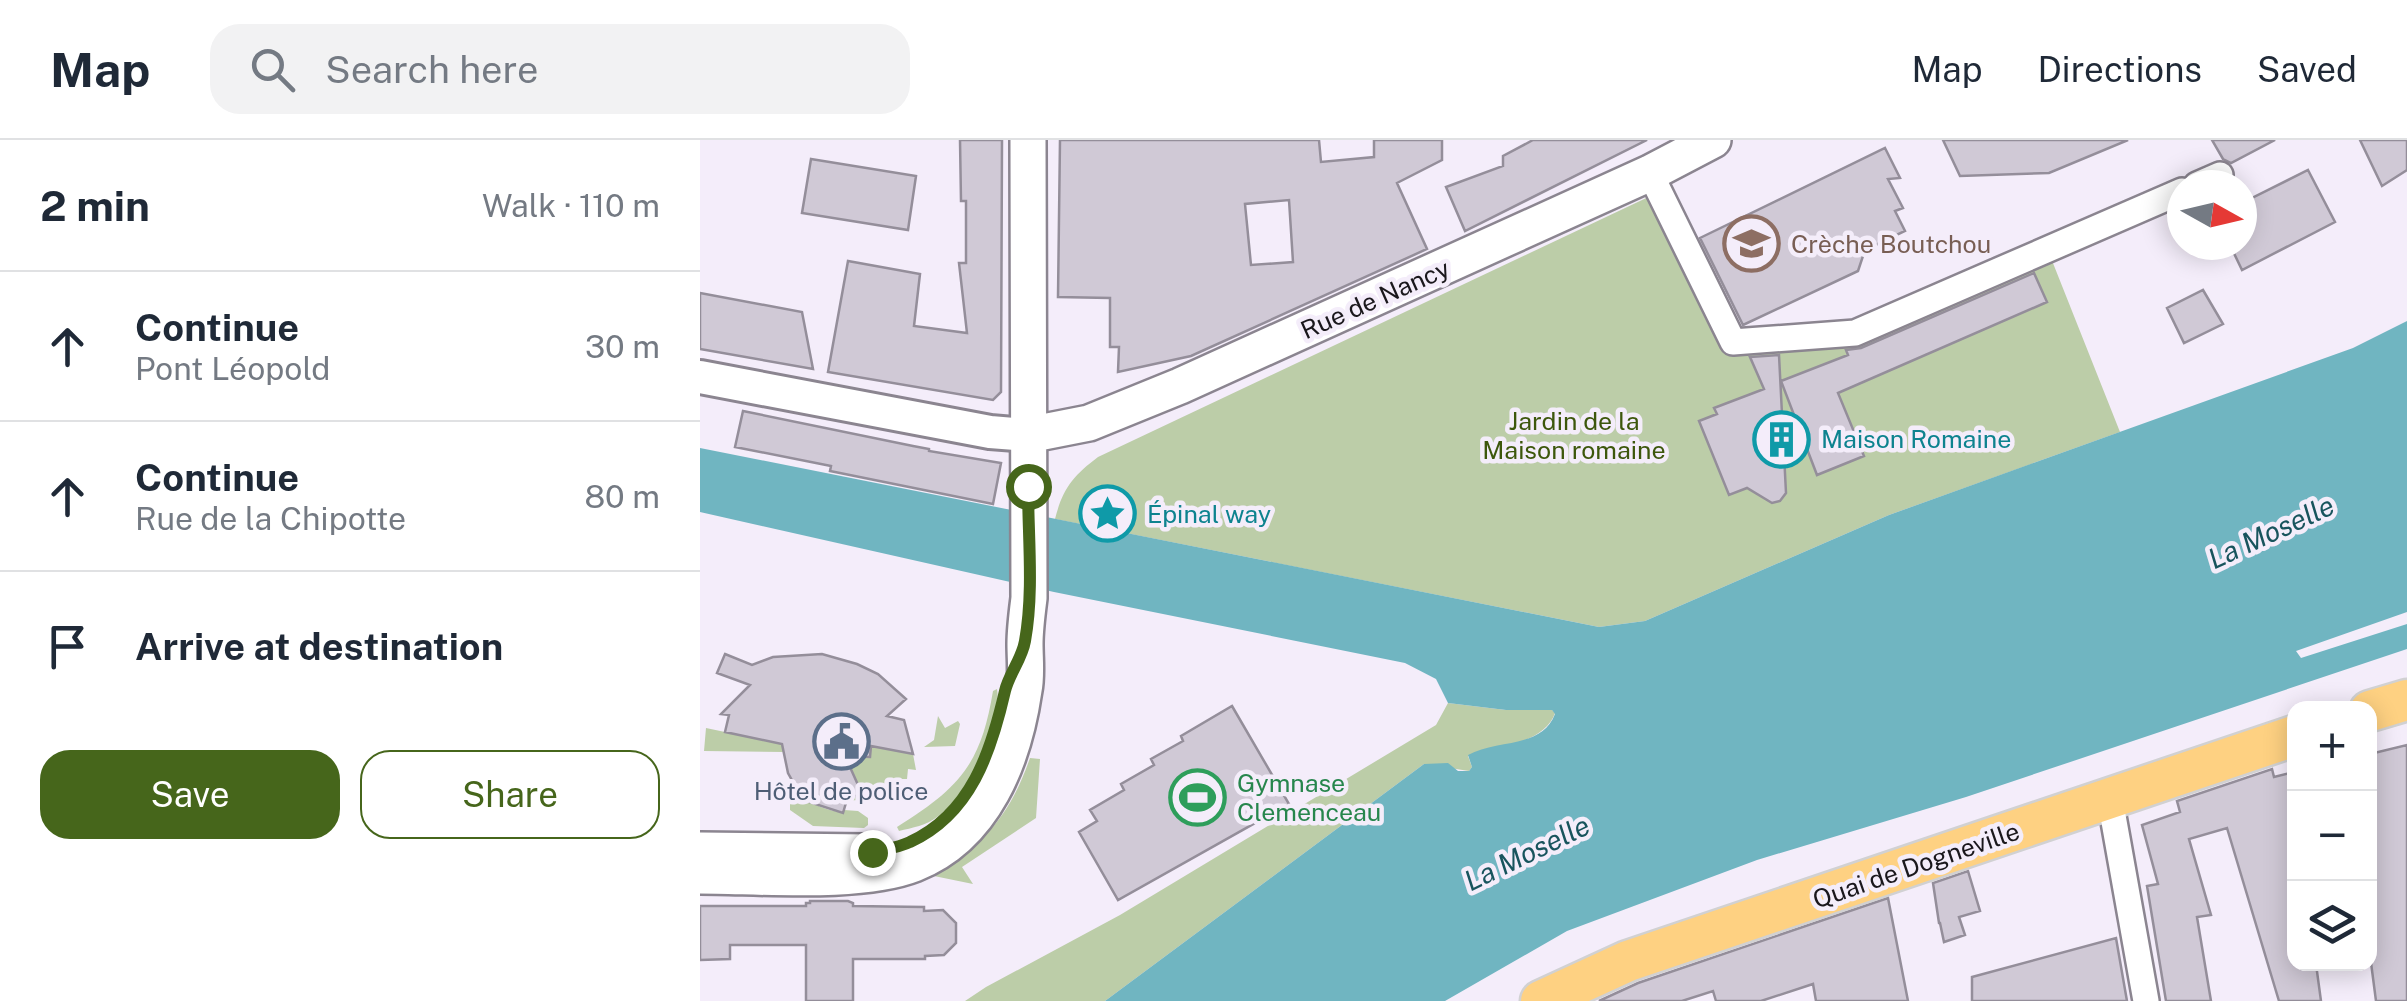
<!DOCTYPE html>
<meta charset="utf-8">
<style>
:root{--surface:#fff;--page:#f2f2f3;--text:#1f2937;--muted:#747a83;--line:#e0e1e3;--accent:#46661b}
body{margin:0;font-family:"Public Sans",sans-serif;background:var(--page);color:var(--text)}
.controls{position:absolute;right:30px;bottom:30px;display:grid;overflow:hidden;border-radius:20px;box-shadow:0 5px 25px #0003}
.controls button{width:90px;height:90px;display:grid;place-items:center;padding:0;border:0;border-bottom:2px solid var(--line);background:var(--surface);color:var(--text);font:50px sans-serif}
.compass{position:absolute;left:1467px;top:30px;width:90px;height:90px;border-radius:50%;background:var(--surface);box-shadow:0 5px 25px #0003;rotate:98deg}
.stop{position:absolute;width:30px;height:30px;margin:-22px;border:8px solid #46661b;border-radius:50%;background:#fff}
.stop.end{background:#46661b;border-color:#fff;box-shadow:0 2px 10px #0008}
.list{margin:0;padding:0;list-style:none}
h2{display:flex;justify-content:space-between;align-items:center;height:130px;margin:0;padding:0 40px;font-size:42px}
h2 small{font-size:32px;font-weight:400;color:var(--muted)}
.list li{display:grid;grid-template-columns:65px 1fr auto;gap:30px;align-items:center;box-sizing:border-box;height:150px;padding:0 40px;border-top:2px solid var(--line)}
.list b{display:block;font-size:38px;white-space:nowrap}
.list p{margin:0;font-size:32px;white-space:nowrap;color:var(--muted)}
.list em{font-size:32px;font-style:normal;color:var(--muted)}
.actions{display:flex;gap:20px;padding:30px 40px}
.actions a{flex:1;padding:22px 0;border:2px solid var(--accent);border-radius:30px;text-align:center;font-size:35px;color:var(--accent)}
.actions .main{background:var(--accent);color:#fff}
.icon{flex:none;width:55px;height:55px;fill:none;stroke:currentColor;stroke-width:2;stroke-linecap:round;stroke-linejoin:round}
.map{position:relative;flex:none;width:1707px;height:861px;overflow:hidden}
header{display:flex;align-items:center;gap:60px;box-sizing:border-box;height:140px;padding:0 50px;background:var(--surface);border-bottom:2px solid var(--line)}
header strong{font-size:48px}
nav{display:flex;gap:55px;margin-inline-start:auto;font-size:35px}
.search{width:700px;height:90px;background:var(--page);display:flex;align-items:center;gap:25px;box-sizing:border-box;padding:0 35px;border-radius:30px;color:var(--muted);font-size:38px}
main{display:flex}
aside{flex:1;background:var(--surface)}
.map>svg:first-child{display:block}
</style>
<header>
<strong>Map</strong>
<div class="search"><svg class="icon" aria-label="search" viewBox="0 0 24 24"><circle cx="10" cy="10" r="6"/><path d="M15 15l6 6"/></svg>Search here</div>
<nav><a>Map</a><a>Directions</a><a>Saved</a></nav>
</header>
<main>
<aside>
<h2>2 min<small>Walk · 110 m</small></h2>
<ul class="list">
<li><svg class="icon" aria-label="ahead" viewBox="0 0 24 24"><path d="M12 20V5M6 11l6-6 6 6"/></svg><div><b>Continue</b><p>Pont Léopold</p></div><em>30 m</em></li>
<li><svg class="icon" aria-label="ahead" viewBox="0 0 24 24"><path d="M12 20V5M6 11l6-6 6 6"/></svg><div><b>Continue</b><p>Rue de la Chipotte</p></div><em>80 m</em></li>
<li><svg class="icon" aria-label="arrive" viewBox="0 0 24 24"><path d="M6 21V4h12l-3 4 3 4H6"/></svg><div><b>Arrive at destination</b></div></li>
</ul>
<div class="actions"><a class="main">Save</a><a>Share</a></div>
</aside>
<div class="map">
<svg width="1707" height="861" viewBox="0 0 1707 861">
<rect width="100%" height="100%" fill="#f4edfa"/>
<!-- green -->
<path fill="#bccda8" d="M959,52l74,149 122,-9 192,-84 73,184 -231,83 -244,106 -46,6 -544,-108c8,-31 18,-43 43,-62z
M297,549c6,35 -30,107 -60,128 -10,8 -25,11 -38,14l-2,-4c62,-39 84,-62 96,-136z
M748,563l58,7h46l3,3c-10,30 -59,35 -87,43l4,11 -3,4 -45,-7 -319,237h-140l21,-14 134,-72 316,-190z
M238,576l7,12 13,-7 2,3 -5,22 -31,1 10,-7z
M6,588l80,17 -1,7 -81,-1z
M171,606l42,8 3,16 -8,-1 -1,10h-9l-1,10h-10v7l10,1 2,4 -61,-1 2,-4h16l4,-4 -17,-36 26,1z
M330,618l10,1 -4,59 -74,49 11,17 -39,-8c52,-37 74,-56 96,-118z
M103,656c11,10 25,14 40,17l1,-3 14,1 10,7v7l-4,3 -51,-2 -23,-16v-6z"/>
<!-- water -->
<path fill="#70b5c1" d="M1707,181v291l-111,39 5,7 106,-34v25l-441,148 -209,63 -190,71 -122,70h-340l319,-237 24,-1 10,8h11l3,-4 -4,-12c28,-16 74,-6 87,-41l-3,-4h-46l-58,-7 -12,-24 -31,-16 -351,-71 -354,-80v-64l899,179 46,-6 244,-106 464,-167z"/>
<!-- building -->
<path fill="#d0c9d6" stroke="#948e9a" stroke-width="2.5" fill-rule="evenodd" d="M260,0h42l-1,252 -8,8 -165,-28 20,-111 72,13 -6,52 53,7 -8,-70h7v-62h-5z
M360,0h259l2,22 53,-5v-17h68v20l-45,23 30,66 -236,107 -73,16 1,-25h-9v-49l-52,-1zM589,60l4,62 -42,3 -6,-61z
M833,0h114l-182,91 -19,-44 57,-21v-10z
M1243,0h185l-79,33 -89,3z
M1512,0h63l-44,23 -8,-4z
M1660,0h47v30l-25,16z
M1185,8l15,30 -12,1 15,29 -8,3 10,20 -40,19 -7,21 -115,54 -43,-87z
M111,19l105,17 -8,54 -106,-17z
M1608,30l27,52 -93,48 -12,-25h12v-42z
M1334,133l13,29 -209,91 26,63 -47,19 -36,-94 67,-26 -2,-5 15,-2z
M1503,150l20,34 -39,19 -17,-35z
M0,153l102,19 11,57 -113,-20z
M1079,215l7,138 -6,8 -8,2 -25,-15 -18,7 -30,-74 18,-7 -3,-6 50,-19 -14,-32z
M43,271l170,35 16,3v2l72,12 -8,41 -163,-33 1,-5 -96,-19z
M25,514l27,11 21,-8 49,-3 35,10 21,10 28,25 -19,17 17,4 9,34 -42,-8 -1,11 -25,-1 18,40h-15l-5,17 -34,-11 -11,-11 -10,-18 -6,-29 -57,-12 4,-17 -8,-1 29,-29 -33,-12z
M532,566l57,98 -171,96 -39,-68 18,-11 -7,-11 34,-20 -3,-6 33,-19 -3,-6 32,-18 -2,-5z
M1707,605v256h-31l-6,-46v-201z
M1572,629l2,8 20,-5v192h22l5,37h-42l-52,-173 -38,11 22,76 -14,2 14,84h-45l-19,-115 11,-2 -16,-59 38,-13 -3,-11z
M1268,731l12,40 -21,6 6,18 -21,7 -4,-19h-1l-6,-40z
M1188,758l20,103h-92l-3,-17 -52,17h-45l-3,-10 -31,10h-83l39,-18z
M110,761h38l5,2v3l71,1v4l19,-1 13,13v20l-12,12 -19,1v3h-72v42h-47v-56h-76v14l-30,1v-54h106v-3h4z
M1416,798l11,63h-155v-24z"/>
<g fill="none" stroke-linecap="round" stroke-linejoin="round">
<defs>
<path id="minor" d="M950,33l83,169 122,-9 327,-142
M1497,45l23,-10
M1410,659l36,202"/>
<path id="tertiary" d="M0,237l290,55 38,3"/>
<path id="secondary" d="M328,295l61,-12 91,-37 470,-213 63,-33
M0,710l167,2
M0,736c59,0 161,9 214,-12 71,-28 100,-105 110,-174 3,-15 1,-30 1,-46 0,-15 2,-30 4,-46l-1,-458"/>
<path id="primary" d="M1670,571l37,-11
M841,861l87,-40 666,-225"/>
</defs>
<!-- minor casing -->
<use href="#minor" stroke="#8b8590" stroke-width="30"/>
<!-- tertiary casing -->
<use href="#tertiary" stroke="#8b8590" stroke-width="38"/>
<!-- secondary casing -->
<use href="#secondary" stroke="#8b8590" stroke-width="40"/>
<!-- primary casing -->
<use href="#primary" stroke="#d1d1d2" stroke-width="45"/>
<!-- minor -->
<use href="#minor" stroke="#fff" stroke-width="25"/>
<!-- tertiary -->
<use href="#tertiary" stroke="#fff" stroke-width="32"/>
<!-- secondary -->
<use href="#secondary" stroke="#fff" stroke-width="35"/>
<!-- primary -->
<use href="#primary" stroke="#fed182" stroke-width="40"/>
</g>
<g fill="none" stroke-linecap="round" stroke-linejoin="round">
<!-- route -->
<path stroke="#46661b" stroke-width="12" d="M172,712c12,-3 26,-4 38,-10 61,-28 81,-90 95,-151 4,-17 17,-32 20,-50 9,-50 3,-104 3,-155"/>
</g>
<!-- icons -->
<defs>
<symbol id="school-ring" viewBox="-11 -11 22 22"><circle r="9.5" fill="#f4edfa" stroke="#8d6e63" stroke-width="1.5"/><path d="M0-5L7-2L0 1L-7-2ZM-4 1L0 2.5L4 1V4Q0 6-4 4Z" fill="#8d6e63"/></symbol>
<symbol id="building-ring" viewBox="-11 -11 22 22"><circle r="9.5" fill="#f4edfa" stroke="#0f9aa8" stroke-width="1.5"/><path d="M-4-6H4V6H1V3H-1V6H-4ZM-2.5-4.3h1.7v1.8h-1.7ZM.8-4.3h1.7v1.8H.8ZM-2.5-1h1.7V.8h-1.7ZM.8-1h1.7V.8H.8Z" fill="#0f9aa8"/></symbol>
<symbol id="sight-ring" viewBox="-11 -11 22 22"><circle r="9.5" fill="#f4edfa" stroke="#0f9aa8" stroke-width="1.5"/><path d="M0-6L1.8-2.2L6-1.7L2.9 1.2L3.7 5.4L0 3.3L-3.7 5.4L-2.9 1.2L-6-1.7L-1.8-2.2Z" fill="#0f9aa8"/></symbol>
<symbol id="civic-ring" viewBox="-11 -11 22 22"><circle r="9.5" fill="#f4edfa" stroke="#5c6f8a" stroke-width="1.5"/><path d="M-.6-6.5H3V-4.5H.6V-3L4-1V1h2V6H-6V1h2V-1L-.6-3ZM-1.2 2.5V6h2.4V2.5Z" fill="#5c6f8a"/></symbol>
<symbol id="stadium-ring" viewBox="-11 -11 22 22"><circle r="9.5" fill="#f4edfa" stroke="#2e9e5b" stroke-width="1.5"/><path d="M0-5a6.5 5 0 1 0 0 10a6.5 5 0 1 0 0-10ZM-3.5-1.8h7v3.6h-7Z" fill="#2e9e5b"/></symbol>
</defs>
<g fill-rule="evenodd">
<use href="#school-ring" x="1020" y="72" width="63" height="63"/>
<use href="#building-ring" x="1050" y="268" width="63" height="63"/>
<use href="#sight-ring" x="376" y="342" width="63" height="63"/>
<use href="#civic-ring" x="110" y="570" width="63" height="63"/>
<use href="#stadium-ring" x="466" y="626" width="63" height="63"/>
</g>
<g text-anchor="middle" stroke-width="9" stroke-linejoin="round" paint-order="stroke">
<!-- education labels -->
<g font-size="25" fill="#785e54" stroke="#f4edfa" text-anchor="start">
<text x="1091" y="113">Crèche Boutchou</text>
</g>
<!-- street labels -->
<g font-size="25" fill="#1a171c" stroke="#f4edfa">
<text transform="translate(675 159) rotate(-24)" y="9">Rue de Nancy</text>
<text transform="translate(1216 725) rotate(-19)" y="9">Quai de Dogneville</text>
</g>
<!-- park labels -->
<g font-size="25" fill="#3d570c" stroke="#f4edfa">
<text x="874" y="290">Jardin de la<tspan x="874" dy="29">Maison romaine</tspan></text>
</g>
<!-- culture labels -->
<g font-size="25" fill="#0d838f" stroke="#f4edfa" text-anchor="start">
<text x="1121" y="308">Maison Romaine</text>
<text x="447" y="383">Épinal way</text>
</g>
<!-- leisure labels -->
<g font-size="25" fill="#27864d" stroke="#f4edfa" text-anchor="start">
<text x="537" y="652">Gymnase<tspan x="537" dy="29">Clemenceau</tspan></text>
</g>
<!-- service labels -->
<g font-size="25" fill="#4e5e75" stroke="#f4edfa">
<text x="141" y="660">Hôtel de police</text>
</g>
<!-- water labels -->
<g font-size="28" font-style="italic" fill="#18545d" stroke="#f4edfa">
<text transform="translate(1571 392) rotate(-25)" y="10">La Moselle</text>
<text transform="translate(827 713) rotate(-26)" y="10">La Moselle</text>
</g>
</g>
</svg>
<div class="controls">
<button>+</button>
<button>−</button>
<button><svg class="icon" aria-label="layers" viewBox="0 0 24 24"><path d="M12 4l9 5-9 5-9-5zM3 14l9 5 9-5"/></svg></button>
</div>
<svg class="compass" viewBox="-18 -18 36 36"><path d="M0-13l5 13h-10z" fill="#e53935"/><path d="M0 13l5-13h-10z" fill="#747a83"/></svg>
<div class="stop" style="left:328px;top:346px"></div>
<div class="stop end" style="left:172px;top:712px"></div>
</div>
</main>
